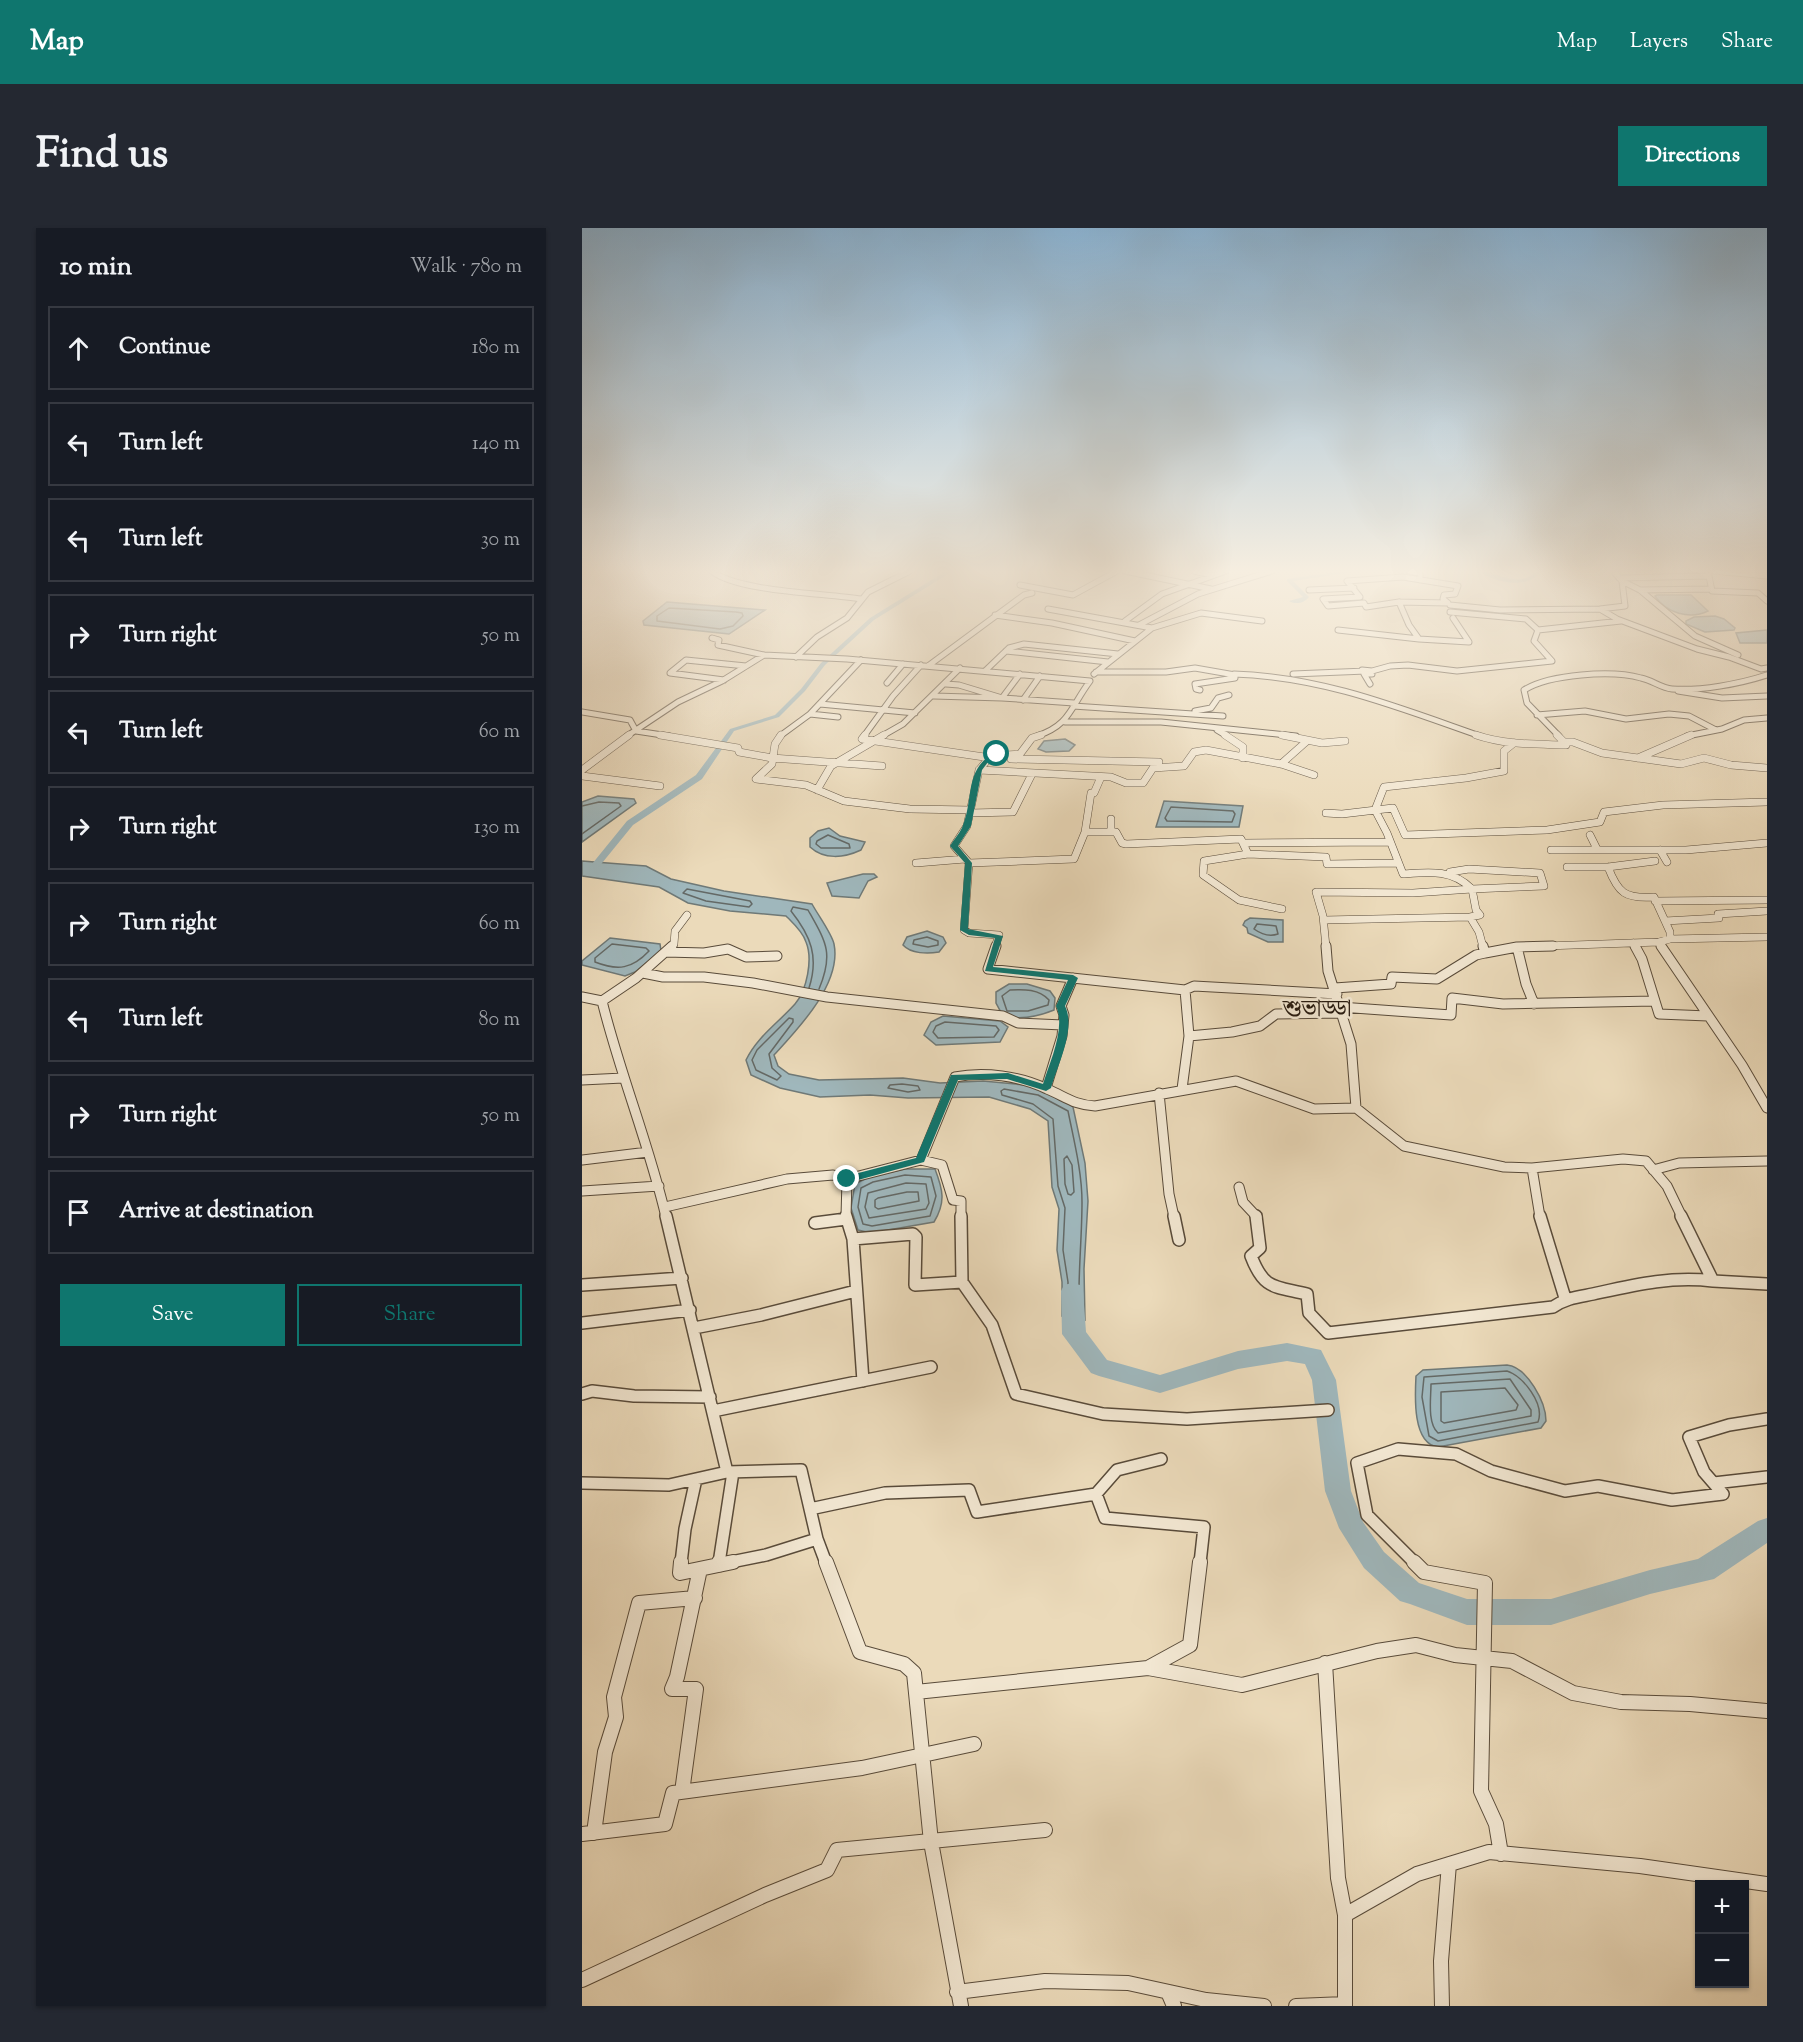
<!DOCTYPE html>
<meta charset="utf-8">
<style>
:root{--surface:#171b24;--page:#242831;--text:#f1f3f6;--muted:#9ea1a6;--line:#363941;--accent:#0f766e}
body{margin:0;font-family:"Sorts Mill Goudy","Noto Serif Bengali",serif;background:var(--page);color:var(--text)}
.controls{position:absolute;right:18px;bottom:18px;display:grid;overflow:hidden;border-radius:0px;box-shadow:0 2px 4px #0004}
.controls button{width:54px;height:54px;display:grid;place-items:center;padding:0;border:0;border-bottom:2px solid var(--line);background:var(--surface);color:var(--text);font:30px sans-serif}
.stop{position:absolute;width:18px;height:18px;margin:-14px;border:4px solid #0f766e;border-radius:50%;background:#fff}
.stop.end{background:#0f766e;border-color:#fff;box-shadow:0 2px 6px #0008}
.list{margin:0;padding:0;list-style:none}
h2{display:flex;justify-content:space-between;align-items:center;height:78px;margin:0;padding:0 24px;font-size:26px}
h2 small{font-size:20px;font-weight:400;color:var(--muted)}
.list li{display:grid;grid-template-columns:39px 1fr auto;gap:18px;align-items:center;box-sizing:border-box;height:84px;margin:0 12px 12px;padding:0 12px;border:2px solid var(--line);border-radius:0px}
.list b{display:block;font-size:22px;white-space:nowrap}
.list em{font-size:20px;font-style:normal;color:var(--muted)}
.actions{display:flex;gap:12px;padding:18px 24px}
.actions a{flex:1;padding:14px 0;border:2px solid var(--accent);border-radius:0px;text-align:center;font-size:21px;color:var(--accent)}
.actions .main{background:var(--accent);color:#fff}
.icon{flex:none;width:33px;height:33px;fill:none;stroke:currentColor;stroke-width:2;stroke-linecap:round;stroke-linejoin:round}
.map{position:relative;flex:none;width:1185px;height:1778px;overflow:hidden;border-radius:0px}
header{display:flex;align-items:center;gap:36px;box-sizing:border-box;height:84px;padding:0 30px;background:var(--accent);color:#fff}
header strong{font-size:28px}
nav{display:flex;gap:33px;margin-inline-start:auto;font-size:21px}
.intro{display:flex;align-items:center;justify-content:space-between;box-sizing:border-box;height:144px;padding:0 36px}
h1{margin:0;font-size:42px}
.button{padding:15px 27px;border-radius:0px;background:var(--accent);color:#fff;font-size:21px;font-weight:700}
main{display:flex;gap:36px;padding:0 36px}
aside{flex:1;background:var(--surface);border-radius:0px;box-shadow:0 2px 4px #0004}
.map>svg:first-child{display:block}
</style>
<header>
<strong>Map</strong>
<nav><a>Map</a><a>Layers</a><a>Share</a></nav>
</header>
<div class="intro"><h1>Find us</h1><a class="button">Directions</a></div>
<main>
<aside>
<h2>10 min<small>Walk · 780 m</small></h2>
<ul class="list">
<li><svg class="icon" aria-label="ahead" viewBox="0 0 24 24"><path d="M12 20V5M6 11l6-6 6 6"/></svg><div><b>Continue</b></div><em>180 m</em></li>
<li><svg class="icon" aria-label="left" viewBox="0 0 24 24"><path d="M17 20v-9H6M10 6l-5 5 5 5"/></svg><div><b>Turn left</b></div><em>140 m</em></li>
<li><svg class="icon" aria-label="left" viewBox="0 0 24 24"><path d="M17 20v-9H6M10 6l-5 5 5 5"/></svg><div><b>Turn left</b></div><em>30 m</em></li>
<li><svg class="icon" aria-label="right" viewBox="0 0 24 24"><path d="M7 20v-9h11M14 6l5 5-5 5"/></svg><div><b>Turn right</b></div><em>50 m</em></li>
<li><svg class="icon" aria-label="left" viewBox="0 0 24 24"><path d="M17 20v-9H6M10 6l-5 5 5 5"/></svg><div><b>Turn left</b></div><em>60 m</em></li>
<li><svg class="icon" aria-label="right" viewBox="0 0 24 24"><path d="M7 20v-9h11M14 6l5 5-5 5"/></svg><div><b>Turn right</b></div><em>130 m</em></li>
<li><svg class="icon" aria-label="right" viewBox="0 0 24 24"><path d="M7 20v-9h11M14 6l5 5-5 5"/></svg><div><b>Turn right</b></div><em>60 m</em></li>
<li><svg class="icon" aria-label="left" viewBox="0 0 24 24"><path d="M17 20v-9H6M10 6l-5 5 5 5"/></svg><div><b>Turn left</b></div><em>80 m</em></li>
<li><svg class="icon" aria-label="right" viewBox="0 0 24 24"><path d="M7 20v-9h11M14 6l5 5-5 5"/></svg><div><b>Turn right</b></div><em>50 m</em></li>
<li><svg class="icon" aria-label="arrive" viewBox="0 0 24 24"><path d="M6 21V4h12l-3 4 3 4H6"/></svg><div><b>Arrive at destination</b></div></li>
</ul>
<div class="actions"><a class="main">Save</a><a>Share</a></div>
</aside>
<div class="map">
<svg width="1185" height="1778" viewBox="0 0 1185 1778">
<rect width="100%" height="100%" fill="#ebdaba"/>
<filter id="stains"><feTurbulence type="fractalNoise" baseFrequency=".00333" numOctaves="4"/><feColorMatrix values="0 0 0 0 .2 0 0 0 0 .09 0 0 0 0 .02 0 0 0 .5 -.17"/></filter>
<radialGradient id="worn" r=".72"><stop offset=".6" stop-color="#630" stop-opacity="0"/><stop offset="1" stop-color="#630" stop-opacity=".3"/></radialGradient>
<!-- water -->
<path fill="#9fb7bc" stroke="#6f7977" stroke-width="1.5" d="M1075,367h34l17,16c-18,9 -42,2 -53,-15z
M85,374l98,8 -36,24 -85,-9 -1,-4z
M1133,388l9,3 11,9 -1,2 -29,2 -19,-8v-3l8,-4z
M1185,402v13h-27l-4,-10z
M483,511l10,6 -6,6 -23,1 -8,-3 6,-8z
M16,568l36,3 2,4 -54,39v-40z
M582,573l79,5 -4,21h-83z
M247,600l11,8 25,6 -4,8c-17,8 -37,10 -51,-3v-9l8,-7z
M0,633l64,5 25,13 53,12 88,13c6,11 20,30 22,40 8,39 -35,84 -60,111l4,11 11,8 30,6 84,-2 37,5 43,-2 42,4 26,7 22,15 12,56 3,38 -4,68 1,51 -23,-4v-34l-5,-32 2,-41 -7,-22 -4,-66 -18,-12 -41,-12 -81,1 -38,-3 -50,2 -40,-9 -29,-13 -5,-15c11,-23 32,-37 49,-56 12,-14 18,-45 11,-62 -3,-10 -13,-19 -20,-26l-56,-5 -42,-8 -29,-16 -77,-11z
M281,646h11l3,3 -9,4 -9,17 -27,-2 -5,-13z
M668,690l33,2v22h-15l-20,-9 -1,-5 -4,-3 2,-4z
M345,703l16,6 3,6 -7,9c-11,2 -28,2 -36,-7l4,-8z
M28,710l50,6 1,7 -26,21 -10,4 -43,-11v-4z
M427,756h18l23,7 5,7 -1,12c-17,7 -34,10 -51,6l-7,-13v-11z
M361,788l57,5 8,6 -8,15 -64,3 -12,-10 7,-13z
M323,941h30c8,21 11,33 -1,53l-63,11 -13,-3 -7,-22 4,-24 16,-8z
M925,1137c20,2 39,37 39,56l-5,7 -103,19c-26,-3 -23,-52 -22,-71l7,-6z"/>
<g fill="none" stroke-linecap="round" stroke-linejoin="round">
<!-- shore -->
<path stroke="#646966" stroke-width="1.5" d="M87,380l67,4 6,1 1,3 -10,10 -13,3 -63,-8v-5z
M0,578l17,-4 20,1 2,3 -39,28
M589,579l62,4 2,3 -3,8 -65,-1 -2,-3z
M246,607l21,9 1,4h-29l-5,-4 1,-3z
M105,661l63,12 2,3 -3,3 -43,-6 -23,-8z
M675,696l19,2 2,8c-9,3 -17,0 -24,-5z
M345,709l11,4v4l-10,2 -15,-3 1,-4z
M30,716l34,4 3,3c-17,18 -31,20 -54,11v-4z
M227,760c10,-31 2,-52 -18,-77l2,-4 15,3c18,32 26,43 11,79
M428,762c14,-1 29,-1 39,10l-1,5 -20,6h-21l-5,-15z
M207,790l4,1v3l-24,32 3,14 9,8 -4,4 -21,-10 -4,-10 5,-10z
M363,794l51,4 3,4 -5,7 -56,1 -5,-6 3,-6z
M320,856l16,2 2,4 -12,2 -20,-4 2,-3z
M422,861l34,6 30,16c6,30 14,61 14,91 0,36 -4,71 -3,107l-2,3 -9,-3v-27l-5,-32 2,-42 -7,-22 -5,-67 -20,-15 -31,-9 -1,-4z
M485,928l5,9 2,27 -3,3 -3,-1 -3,-10 -1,-25z
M323,947l26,2 5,19 -6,20 -58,10 -9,-2 -5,-17 3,-19 12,-6z
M324,955l20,1 3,19 -3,6 -57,9 -4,-11 3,-14z
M325,964h11l1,9 -41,8 -3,-2v-7l3,-2z
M925,1143c16,5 38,33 31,51l-100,19 -9,-5 -7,-39 2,-20z
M928,1151l21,31v6l-93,17c-11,-10 -7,-35 -7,-49z
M923,1160l13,17 -2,5 -72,13 -3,-2v-29z"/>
<!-- canal -->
<path fill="#9fb7bc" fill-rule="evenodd" d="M364,343h7l-79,49 -49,45 -20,26 -26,26 -45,14 -32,48 -69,46 -35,43h-6v-4l35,-43 69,-46 34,-46 45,-14 26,-26 20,-26 49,-45z
M761,343h16l-66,10 16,16c-4,6 -14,8 -20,4l14,-4 -16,-16v-2z
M896,343c20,0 41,19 58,0h6c-16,19 -45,12 -64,0z"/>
<!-- river -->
<path fill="#9fb7bc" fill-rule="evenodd" d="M490,1055l8,2 3,6 3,41 21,28 53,15 78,-24 49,-8 34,7 15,30 15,111 12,31 21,30 35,31 48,16h84l99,-29 48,-11 60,-38 9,-3v25l-53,36 -64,15 -99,31h-84l-57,-21 -10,-3 -36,-33 -25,-40 -14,-37 -13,-111 -7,-16 -18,-3 -49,8 -78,24 -61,-17 -8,-3 -29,-39 -1,-43 3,-6z"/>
<defs>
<path id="street-far4" d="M130,343c25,21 114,22 149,28
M543,343l86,18
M612,343l17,4
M827,343l11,2v7
M1126,343l4,20 46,2 9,8
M1132,343l53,5
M821,349l55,9 -3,8 -11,1 -1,4 5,4 -49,-1 -33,5 -2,-4 -36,3 -5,-7 37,-2 -13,-16z
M1037,350l90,-2
M1040,353l18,9 55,46 43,19
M438,357l53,10 44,-24
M727,362l45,-2
M1058,362l71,-1
M817,374l10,23 10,14 50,3 -16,-24
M868,377l50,5 100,-1 17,10 80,30 32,8 32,12 6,-1
M466,381l104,19 -58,46
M1018,381l25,-3 -3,-25 -9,-10
M413,387l57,8 83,18
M543,393l37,-27 64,-23
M557,397l59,-31 74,-23
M570,400l49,-15 61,8
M756,402l81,9
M956,402l83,-9
M130,410l7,2 -1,5 46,10
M424,423l102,11
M214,429l21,-20 30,-19 21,-26 42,-21
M346,438l96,-71 8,-2
M780,442l10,1 18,-5 18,-1 49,6 95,-10 -18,-20 4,-11 -12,-11 -76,-7
M403,443l24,-23 15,-4 94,10
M514,444h70l29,-4 40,7v3l-40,6 1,5 4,1
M652,446c89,3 163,33 246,62
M711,446l73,-3
M142,452l-54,-7 16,-13 60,6
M305,455l16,-19
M364,456l13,1 43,13 72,5
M788,456l-6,-10h8
M1096,463l44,7 45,-2
M352,468l68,2 18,-24
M441,472l17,-24
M238,476l95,9
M491,478l150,10
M613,483l16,-3 7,-10 11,-3
M0,484l48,8 6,11 33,5
M955,487l48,-4 41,8 43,-5 20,2 27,14
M256,489l-28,-3 51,-54
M483,494h96l135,14
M635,502l10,6
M45,508l51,-34 44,-21 42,-26 83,4 243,22c-20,27 -20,44 -53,55
M198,508l30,-22
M282,508l29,-40 28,-31
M300,508l21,-12 57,-56
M977,508l-32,-33 -3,-13c26,-16 88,-20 117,-12 11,2 20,10 31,11 29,2 67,-5 95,-14
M1105,508l35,-7 22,-9 23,-2"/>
<path id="street-far3" d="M78,507l78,13 1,4 33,6 110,8
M199,507l-6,9 -3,20 -16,15 50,6 38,16 66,8 61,1
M283,507l-3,4 129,19
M643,507l18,12v11
M700,507l40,8 23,-2
M894,507c29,10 60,9 90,10
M975,507l7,7h9l29,11 79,11 23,-6 27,7 36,3
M1056,530l53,-23
M429,531l148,3 -2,5
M699,536l26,-23
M0,542l47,-35
M397,542l132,7 15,6h17l10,-15 31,-2 10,-14 12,-2 75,14 33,11
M0,548l78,10
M235,562l14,-24 53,-31
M388,585l43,-1 19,-38
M744,585l16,1 51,-6 12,27 142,-5 53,-8 4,-10 59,-7 104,-3
M529,591v13
M503,604h31l6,11 4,1 115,-5 7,15 78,3 1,7 71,-1
M1008,607l7,14
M661,615l147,-1
M969,622h135l81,-7
M1078,622l7,12
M666,626l-44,7 -1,14 36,25 43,9
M334,635l49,-4
M387,635l105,-4 11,-27 6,-39h3l7,-16
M985,639h41l47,-6
M1026,639c10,26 17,32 46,30l16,35v7l-11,3
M868,644l19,-3 71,4 4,13 -72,3c-20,-20 -43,-17 -69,-15l-16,-41 -12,-23 9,-23 82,-9 38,-7v-20l10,-8
M1073,673l112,-1
M742,692l146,-3
M1083,693l54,-3 -1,-4 49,-3
M1088,711l97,-2
M1051,715l2,4
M88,719l4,-3 1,-13 12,-16
M413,719l4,-12 -30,-2 -5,-3 5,-67 -15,-17 13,-20 12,-56 12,-14 29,-2 12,-16 9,-3
M744,719l-3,-31 -7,-24 97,1 59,-4 4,21 4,5 -10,2 9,15 4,15
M934,719l143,-5 3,5"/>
<path id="street-far2" d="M414,718l-8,23 197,21 4,46 -7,53
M744,718l2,25 23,73 5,64
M901,718l2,7 32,-6 36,-1
M1053,718l7,13 17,55 49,2
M1079,718l81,119 25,43
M935,719l9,37 8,20
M84,724l38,1 24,-4 18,8 31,-1
M61,745l20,4h41l49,6 74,14 176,19 15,7 45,2
M753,760l56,-4 1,-7 45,2 39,-24 9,-2
M603,762l9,-4 143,8
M0,769l20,4c18,73 47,143 64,216
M20,773l34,-23 36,-32
M758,779l111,8 1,-17 51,6 152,-3
M607,808l43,-4 28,-6 16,-12 65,-1
M0,852l41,-2
M464,860l16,-52 2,-21 -3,-9 12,-28
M577,865l10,101 5,23
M0,932l66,-8
M339,932l34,-83c29,-6 65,-1 92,12 19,8 27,16 48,17l141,-25 78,28 42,-1 48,38 100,21 28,1 91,-9 23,2 21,25 15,31
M950,940l8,49
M1071,942l26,-7 88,-2
M657,959l4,15 14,15
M0,963l77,-5
M83,979l122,-28 46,-4 14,4 74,-19 21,5 11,35 8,1v16
M264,989l1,-38"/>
<path id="street-far1" d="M84,988l61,256 74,-2 16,69 9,24
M264,988l7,23 60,-5 3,3 -1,48 47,-3
M379,988l1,66 30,43 24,69 87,20 84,5 141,-9
M592,988l5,24
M674,988l4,32 -9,8c13,34 23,30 56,38l2,19 19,20 225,-26c13,-9 25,-10 40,-13 41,-9 77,-18 120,-13
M958,988l25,82
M1099,988l32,65 54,3
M233,995l31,-4
M271,1011l10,142
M0,1057l100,-7
M0,1095l108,-13
M112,1100l67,-13 95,-24
M0,1166l10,-3 42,5 76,1
M131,1183l218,-44
M0,1255l87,2 58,-13
M1132,1255l53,-6
M514,1266l21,-24 44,-11
M228,1281l75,-16 84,-3 8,22 119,-18 9,24 99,9 -4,36
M99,1335l4,-34 11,-50
M137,1335l14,-91
M144,1335l40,-8 51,-16
M833,1335l-48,-48 -10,-52 41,-14 58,5 35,17 74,20 33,-5 74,14 51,-6 -19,-22 -15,-35 40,-12 38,-6"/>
<path id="street" d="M99,1334l-1,11 53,-11
M244,1334l34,90 44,12 10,9 17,169 30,164
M832,1334l10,10 61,11 -4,208 15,33 5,30
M137,1337v-3
M743,1435l13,215 7,37v89
M566,1440l42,-23 10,-83
M334,1464l232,-24 94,17 135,-34 39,-6 39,10 57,6 61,32 48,9 69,2 77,7
M100,1564l14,-103h-24l5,-12 23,-108
M12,1605l11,-81 11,-35 -2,-20 25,-94 56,-5
M0,1606l83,-10 8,-31 189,-25 112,-24
M763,1687l72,-41 72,-22 151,14 127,18
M0,1752l183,-85 62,-25 10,-20 208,-20
M375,1764l88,-11 83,2 78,17 58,6
M586,1764l6,14
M714,1778l49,-2v2
M860,1778l-1,-45 8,-97"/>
</defs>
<!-- street-far4 casing -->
<use href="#street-far4" stroke="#594b3a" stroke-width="7"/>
<!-- street-far3 casing -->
<use href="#street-far3" stroke="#594b3a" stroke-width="8"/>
<!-- street-far2 casing -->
<use href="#street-far2" stroke="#594b3a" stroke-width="11"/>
<!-- street-far1 casing -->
<use href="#street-far1" stroke="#594b3a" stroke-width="14"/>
<!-- street casing -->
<use href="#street" stroke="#594b3a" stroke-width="16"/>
<!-- street-far4 -->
<use href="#street-far4" stroke="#f2e7d2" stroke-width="5"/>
<!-- street-far3 -->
<use href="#street-far3" stroke="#f2e7d2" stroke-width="7"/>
<!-- street-far2 -->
<use href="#street-far2" stroke="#f2e7d2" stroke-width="9"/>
<!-- street-far1 -->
<use href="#street-far1" stroke="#f2e7d2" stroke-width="11"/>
<!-- street -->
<use href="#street" stroke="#f2e7d2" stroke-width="14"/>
</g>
<!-- sky -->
<linearGradient id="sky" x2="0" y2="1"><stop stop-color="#8bb5d6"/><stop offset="0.58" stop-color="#f6eee0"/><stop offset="1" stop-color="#f6eee0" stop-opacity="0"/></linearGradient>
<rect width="1185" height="592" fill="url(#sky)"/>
<!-- route -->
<path fill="#0f766e" d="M412,525l6,1 -12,8 -6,8 -11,56 -13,20 14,17 -4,66 35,7 -10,31 80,8 5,3 -13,28c11,23 -7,58 -14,82l-5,3 -39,-12 -49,1 -34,82 -77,21 -4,-1v-5l73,-19 35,-83 57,-2 35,11c7,-23 23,-56 13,-78l12,-26 -83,-9 10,-33 -26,-3 -9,-5 5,-67 -15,-17c4,-7 11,-14 13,-21 11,-27 1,-55 31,-72z"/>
<g text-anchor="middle" stroke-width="5" stroke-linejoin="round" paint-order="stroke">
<!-- quarter labels -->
<g font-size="24" fill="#281b10" stroke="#f2e7d2">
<text x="735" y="788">শুভাড্ডা</text>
</g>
</g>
<rect width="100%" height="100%" filter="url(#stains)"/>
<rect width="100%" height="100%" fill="url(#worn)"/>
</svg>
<div class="controls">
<button>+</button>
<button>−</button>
</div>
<div class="stop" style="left:415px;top:526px"></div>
<div class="stop end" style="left:265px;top:951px"></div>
</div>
</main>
